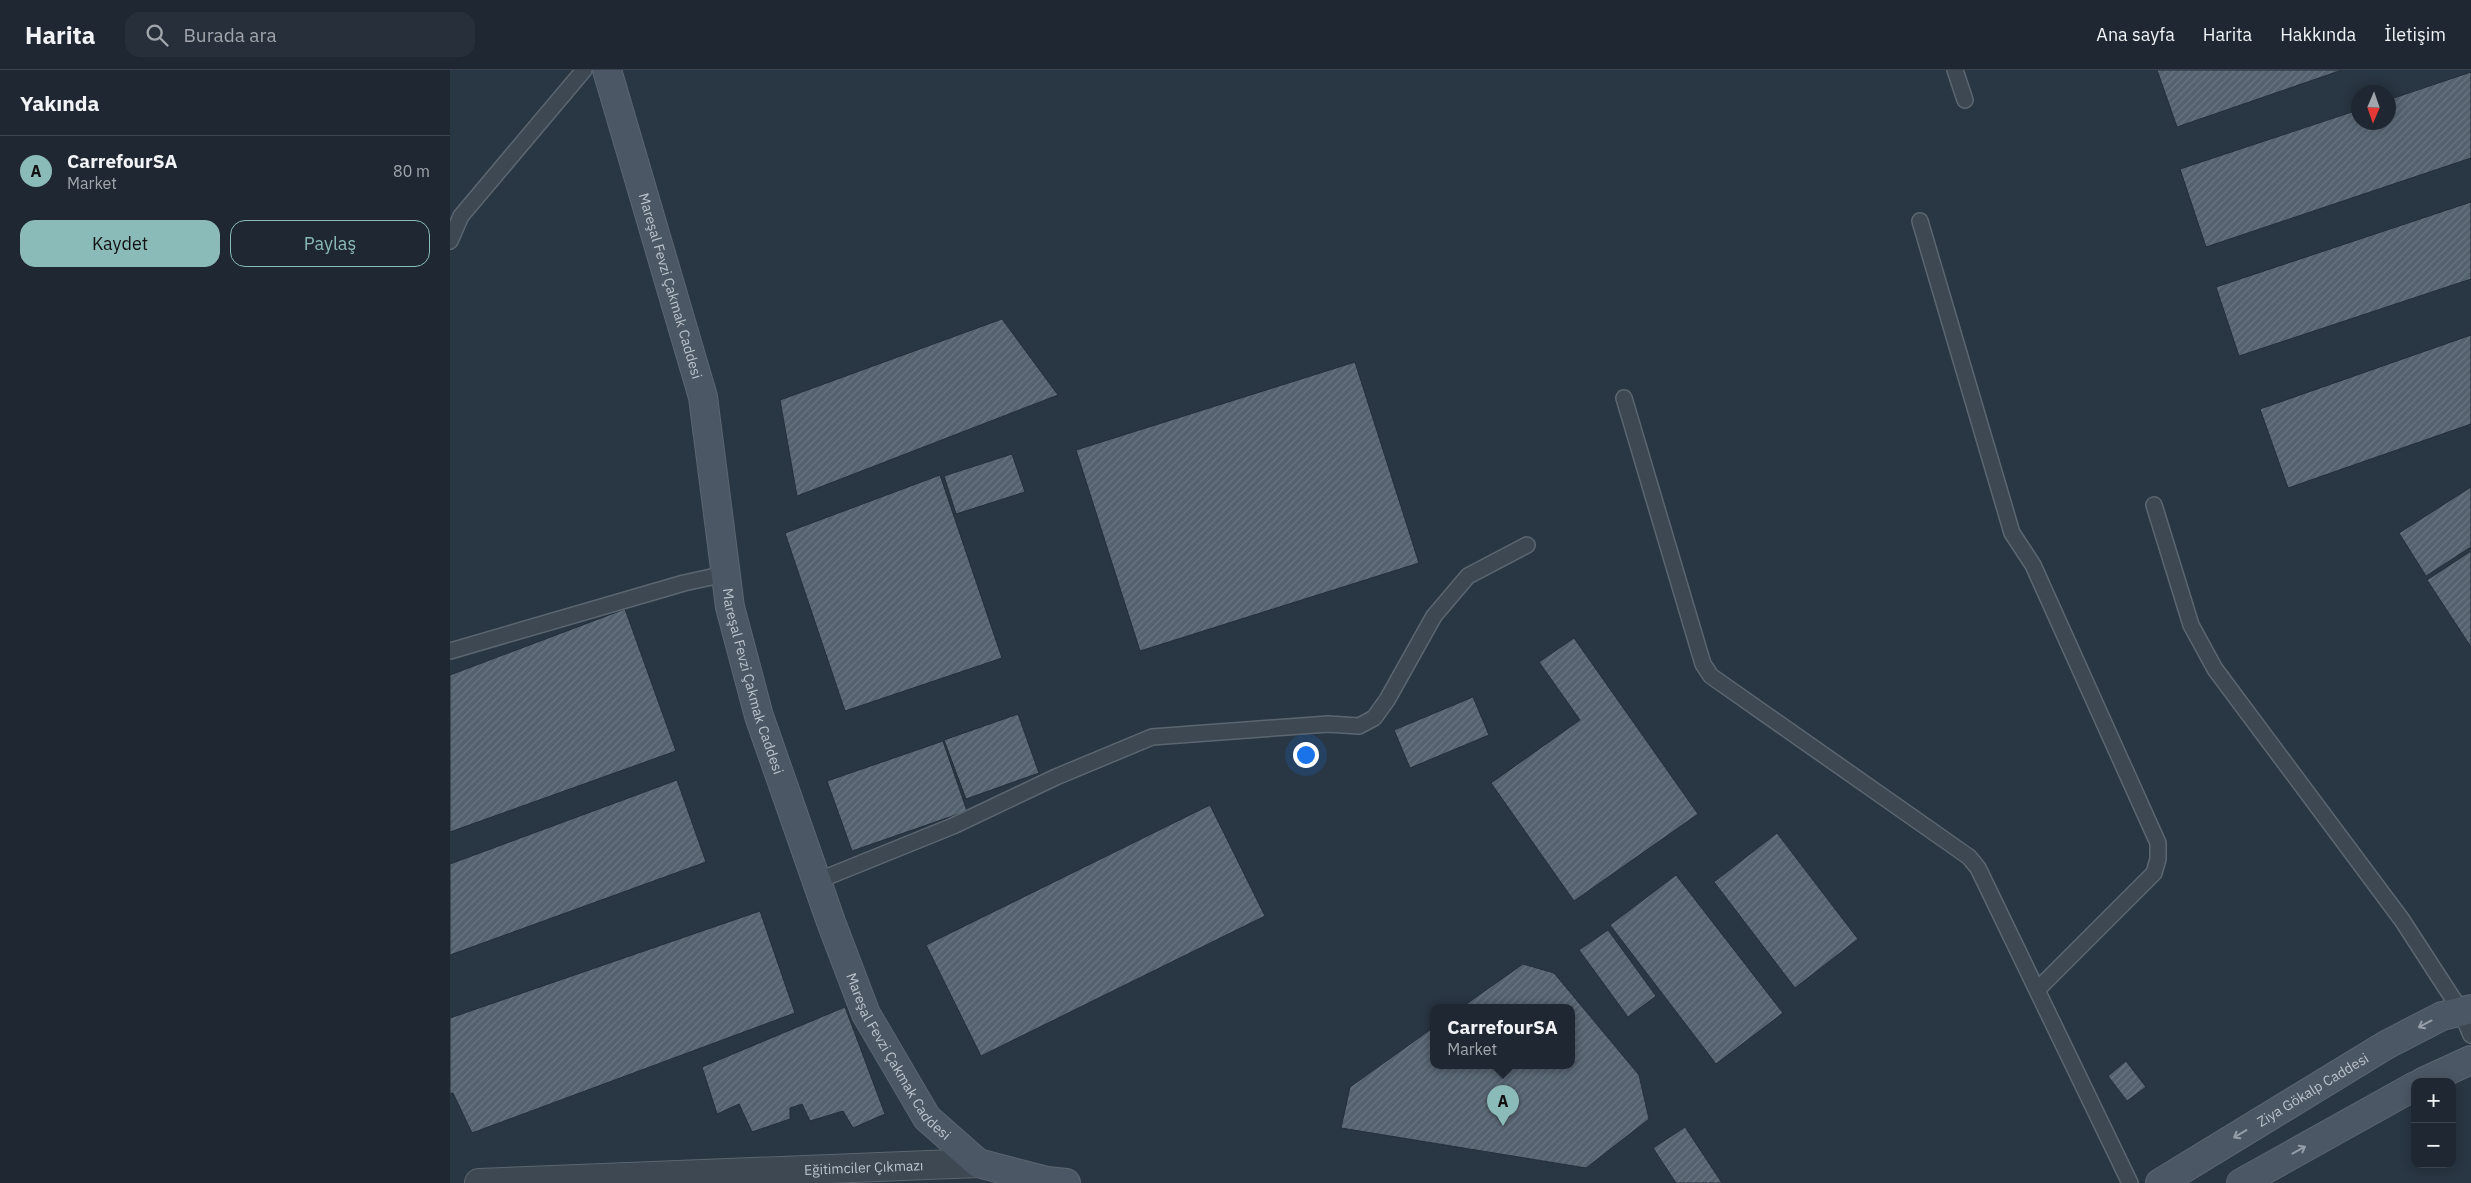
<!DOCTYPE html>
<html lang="tr">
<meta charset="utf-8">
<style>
:root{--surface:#1f2832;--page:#27303a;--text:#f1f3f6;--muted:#a1a6ac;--line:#3c444d;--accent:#8bbbb9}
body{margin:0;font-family:"IBM Plex Sans",sans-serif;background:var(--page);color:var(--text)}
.controls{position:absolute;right:15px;bottom:15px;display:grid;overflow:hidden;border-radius:10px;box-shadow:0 2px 12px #0003}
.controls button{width:45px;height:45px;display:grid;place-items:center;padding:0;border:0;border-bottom:1px solid var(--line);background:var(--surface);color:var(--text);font:25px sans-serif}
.compass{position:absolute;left:1901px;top:15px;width:45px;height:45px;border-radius:50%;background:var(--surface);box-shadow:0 2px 12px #0003;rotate:182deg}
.you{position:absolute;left:855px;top:684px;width:18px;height:18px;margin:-12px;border:4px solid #fff;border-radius:50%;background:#1a73e8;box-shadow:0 0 0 8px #1a73e833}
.badge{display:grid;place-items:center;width:32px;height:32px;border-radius:50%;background:var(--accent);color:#111;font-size:16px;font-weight:700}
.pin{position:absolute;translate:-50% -41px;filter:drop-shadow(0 1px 2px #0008)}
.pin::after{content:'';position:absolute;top:26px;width:18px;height:15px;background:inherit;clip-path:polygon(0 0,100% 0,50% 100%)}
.popup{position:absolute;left:980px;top:934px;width:145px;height:65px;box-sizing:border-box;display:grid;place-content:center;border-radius:10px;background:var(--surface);filter:drop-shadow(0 1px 4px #0005);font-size:16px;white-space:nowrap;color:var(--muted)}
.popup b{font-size:19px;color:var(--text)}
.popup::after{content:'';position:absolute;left:50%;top:100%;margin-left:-10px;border:10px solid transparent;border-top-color:var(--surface)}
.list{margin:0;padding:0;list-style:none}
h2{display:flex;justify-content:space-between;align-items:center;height:65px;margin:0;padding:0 20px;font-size:21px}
h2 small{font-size:16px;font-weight:400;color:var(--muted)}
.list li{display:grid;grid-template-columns:32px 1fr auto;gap:15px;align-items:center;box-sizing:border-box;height:70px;padding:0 20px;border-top:1px solid var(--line)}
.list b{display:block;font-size:19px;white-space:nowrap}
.list p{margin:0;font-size:16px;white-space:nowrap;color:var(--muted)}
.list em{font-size:16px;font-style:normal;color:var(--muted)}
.actions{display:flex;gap:10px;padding:15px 20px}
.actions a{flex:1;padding:11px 0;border:1px solid var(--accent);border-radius:15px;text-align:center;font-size:18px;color:var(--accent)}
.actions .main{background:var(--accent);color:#111}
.icon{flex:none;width:28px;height:28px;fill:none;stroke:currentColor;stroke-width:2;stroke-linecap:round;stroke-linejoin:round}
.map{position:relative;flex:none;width:2021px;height:1113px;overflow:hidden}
header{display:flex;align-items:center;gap:30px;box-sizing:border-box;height:70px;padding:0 25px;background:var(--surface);border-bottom:1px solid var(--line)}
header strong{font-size:24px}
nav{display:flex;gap:28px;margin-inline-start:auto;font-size:18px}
.search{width:350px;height:45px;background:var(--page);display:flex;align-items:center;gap:12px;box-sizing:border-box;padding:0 18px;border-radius:15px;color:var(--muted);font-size:19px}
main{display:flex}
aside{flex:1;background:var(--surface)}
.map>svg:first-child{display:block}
</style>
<header>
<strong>Harita</strong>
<div class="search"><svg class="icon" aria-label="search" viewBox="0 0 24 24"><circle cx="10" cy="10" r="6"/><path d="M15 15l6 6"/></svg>Burada ara</div>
<nav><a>Ana sayfa</a><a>Harita</a><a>Hakkında</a><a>İletişim</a></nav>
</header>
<main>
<aside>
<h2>Yakında<small></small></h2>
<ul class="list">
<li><span class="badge">A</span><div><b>CarrefourSA</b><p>Market</p></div><em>80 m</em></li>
</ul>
<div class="actions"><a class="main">Kaydet</a><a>Paylaş</a></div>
</aside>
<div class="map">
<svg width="2021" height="1113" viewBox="0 0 2021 1113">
<defs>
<pattern id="building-hatch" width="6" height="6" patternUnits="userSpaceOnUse" patternTransform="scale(1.25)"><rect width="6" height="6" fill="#54616f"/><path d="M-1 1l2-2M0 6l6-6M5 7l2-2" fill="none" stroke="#6b7682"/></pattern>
</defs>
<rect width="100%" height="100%" fill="#293643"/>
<!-- building -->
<path fill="url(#building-hatch)" stroke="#242f3a" d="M1707,0h185l-165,57z
M2021,2v86l-265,89 -26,-78 178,-59v12h30v-22z
M2021,132v77l-232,77 -23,-69z
M552,249l56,76 -261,101 -17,-96z
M2021,265v89l-183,64 -28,-79z
M905,292l64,201 -279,88 -64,-201z
M562,384l13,38 -69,22 -12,-38z
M490,405l62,183 -157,53 -60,-178z
M2021,417v60l-45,29 -27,-43z
M2021,481v96l-44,-67z
M175,539l51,142 -226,81v-157z
M1124,568l124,176 -124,87 -83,-118 89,-63 -41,-58z
M1023,627l16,38 -79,33 -16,-38z
M568,644l21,59 -73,26 -22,-59z
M493,671l24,70 -115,40 -25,-70z
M227,710l29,82 -256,93v-91z
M760,735l55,111 -284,140 -55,-111z
M1327,763l81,106 -63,49 -81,-106z
M1226,805l107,138 -67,51 -106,-139z
M310,841l35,102 -323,120 -19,-40 -3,1v-76z
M1158,860l48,66 -28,21 -49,-67z
M1073,894l31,9 85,102 10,44 -63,49 -245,-40 9,-41 84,-60v38h138v-58h-110z
M395,937l40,107 -32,14 -10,-17 -33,10 -8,-17 -12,4v11l-38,13 -13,-28 -22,10 -15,-47z
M1676,991l20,26 -19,14 -19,-25z
M1235,1057l37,56h-46l-23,-35z"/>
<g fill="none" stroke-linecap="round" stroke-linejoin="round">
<defs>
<path id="lane" d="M1505,0l10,30
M1470,151l92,312 21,32 125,278v16l-4,14 -117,117
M0,171l11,-25 123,-146
M1174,328l79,266 8,12 258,181 9,11 152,315
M1704,435l37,120 24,44 187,251 59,91 10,24
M0,581l234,-68 41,-9
M367,811l136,-55 103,-49 96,-40 176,-13 31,2 15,-8 13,-18 47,-84 34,-40 59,-31"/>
<g id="street">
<path id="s1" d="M29,1113l499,-20"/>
</g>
<g id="secondary">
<path id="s2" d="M157,0l96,327 27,210 29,109 72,206 35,92 61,104 51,45 69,18 19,2"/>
<path d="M1973,1012l48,-22"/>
<path id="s3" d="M1710,1113l226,-138 56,-29 29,-7"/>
<path d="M1791,1113l174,-97"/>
</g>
</defs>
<!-- lane casing -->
<use href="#lane" stroke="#5c6670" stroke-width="18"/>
<!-- street casing -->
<use href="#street" stroke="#5c6670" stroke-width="30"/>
<!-- secondary casing -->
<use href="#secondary" stroke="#5c6670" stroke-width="30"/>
<!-- lane -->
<use href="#lane" stroke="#3d4852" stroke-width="15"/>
<!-- street -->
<use href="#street" stroke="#3d4852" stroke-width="28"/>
<!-- secondary -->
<use href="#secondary" stroke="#4c5765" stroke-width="28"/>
</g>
<!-- one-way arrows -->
<defs><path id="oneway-shaft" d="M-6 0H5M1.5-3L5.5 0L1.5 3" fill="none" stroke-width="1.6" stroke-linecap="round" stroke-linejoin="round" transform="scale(1.25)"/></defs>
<g stroke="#949da8">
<use href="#oneway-shaft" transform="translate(1975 954) rotate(152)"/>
<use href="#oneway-shaft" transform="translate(1790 1064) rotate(149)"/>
<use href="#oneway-shaft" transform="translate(1849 1080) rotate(-29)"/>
</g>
<g text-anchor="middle" stroke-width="4" stroke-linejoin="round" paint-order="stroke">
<!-- street labels -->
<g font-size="14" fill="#bbc3cc" stroke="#222d38">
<text dy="5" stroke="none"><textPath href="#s2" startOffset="225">Mareşal Fevzi Çakmak Caddesi</textPath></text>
<text dy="5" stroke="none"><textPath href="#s2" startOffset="630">Mareşal Fevzi Çakmak Caddesi</textPath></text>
<text dy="5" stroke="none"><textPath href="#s2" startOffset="1035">Mareşal Fevzi Çakmak Caddesi</textPath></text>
<text dy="5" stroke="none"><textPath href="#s3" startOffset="179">Ziya Gökalp Caddesi</textPath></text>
<text dy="5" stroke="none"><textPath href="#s1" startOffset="385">Eğitimciler Çıkmazı</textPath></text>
</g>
</g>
</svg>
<div class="controls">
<button>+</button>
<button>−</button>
</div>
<svg class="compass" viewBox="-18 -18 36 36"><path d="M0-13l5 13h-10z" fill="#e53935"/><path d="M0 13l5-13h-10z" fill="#a1a6ac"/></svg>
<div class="you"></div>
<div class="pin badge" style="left:1053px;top:1056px">A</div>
<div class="popup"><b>CarrefourSA</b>Market</div>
</div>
</main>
